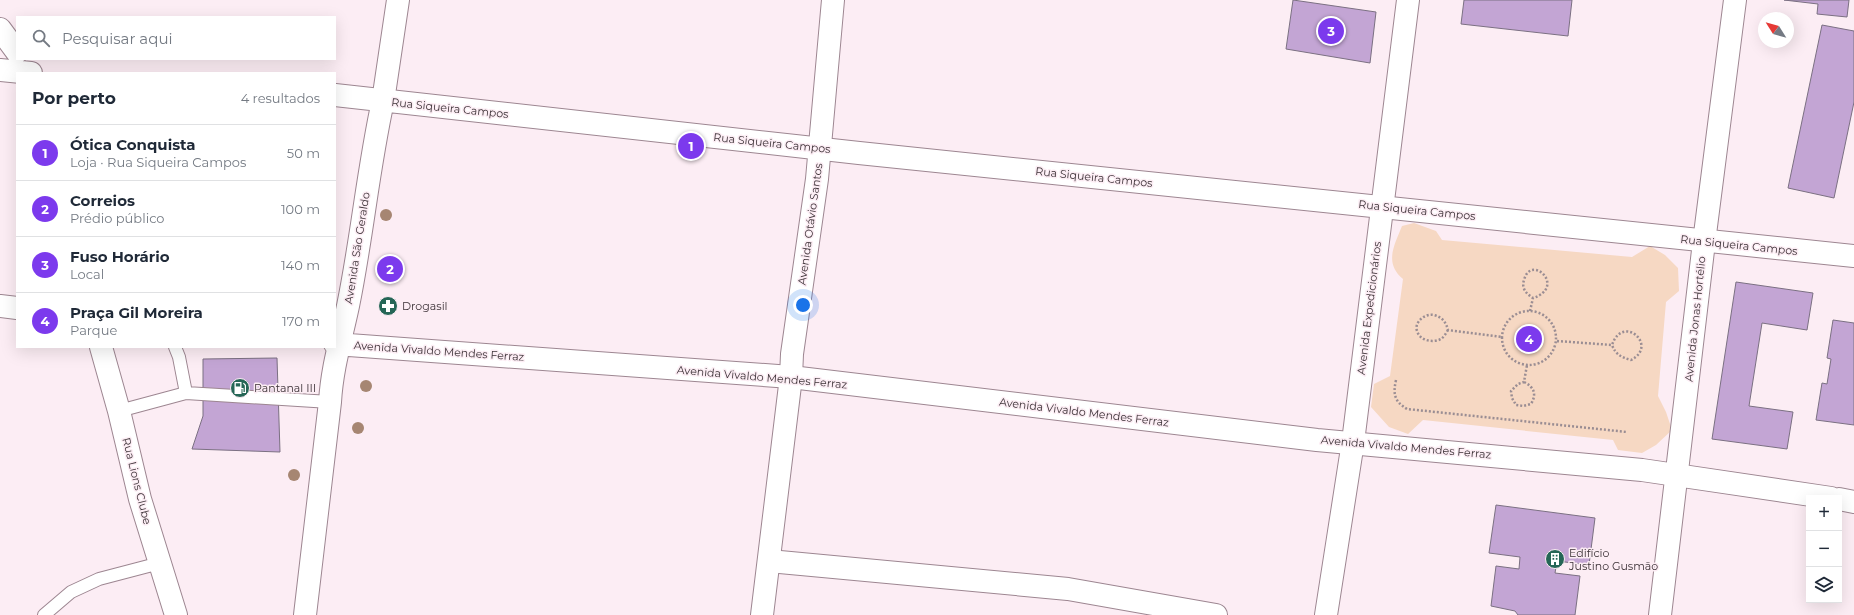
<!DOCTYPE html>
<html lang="pt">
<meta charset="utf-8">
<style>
:root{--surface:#fff;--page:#f2f2f3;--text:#1f2937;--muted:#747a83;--line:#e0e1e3;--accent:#7c3aed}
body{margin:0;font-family:Montserrat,sans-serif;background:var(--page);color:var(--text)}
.controls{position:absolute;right:12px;bottom:12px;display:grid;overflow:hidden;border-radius:0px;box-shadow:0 4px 16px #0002}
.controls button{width:36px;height:36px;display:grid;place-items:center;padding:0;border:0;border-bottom:1px solid var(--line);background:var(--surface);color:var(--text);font:20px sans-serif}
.compass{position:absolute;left:1758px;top:12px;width:36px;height:36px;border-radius:50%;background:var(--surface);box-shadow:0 4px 16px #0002;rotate:307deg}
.you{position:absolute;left:803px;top:305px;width:14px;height:14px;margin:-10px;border:3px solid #fff;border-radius:50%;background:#1a73e8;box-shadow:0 0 0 6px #1a73e833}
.badge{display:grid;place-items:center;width:26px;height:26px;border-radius:50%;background:var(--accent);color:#fff;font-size:13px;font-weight:700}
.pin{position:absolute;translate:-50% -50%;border:2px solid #fff;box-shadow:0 1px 4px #0006}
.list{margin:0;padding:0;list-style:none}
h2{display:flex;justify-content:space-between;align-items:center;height:52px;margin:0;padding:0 16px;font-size:17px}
h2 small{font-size:13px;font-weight:400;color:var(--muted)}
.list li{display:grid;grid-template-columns:26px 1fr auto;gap:12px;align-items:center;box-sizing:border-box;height:56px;padding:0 16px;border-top:1px solid var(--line)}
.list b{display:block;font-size:15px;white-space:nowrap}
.list p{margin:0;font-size:13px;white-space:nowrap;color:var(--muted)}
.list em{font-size:13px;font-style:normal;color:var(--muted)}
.icon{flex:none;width:22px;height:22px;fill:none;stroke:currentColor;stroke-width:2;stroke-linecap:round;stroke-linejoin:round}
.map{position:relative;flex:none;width:1854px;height:615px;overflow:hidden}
.search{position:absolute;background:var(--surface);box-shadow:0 4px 16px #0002;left:16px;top:16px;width:320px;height:44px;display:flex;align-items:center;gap:10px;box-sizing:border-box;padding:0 14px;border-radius:0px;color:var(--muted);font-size:15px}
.panel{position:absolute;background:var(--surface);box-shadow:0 4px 16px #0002;left:16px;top:72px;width:320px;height:276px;border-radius:0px}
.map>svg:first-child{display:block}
</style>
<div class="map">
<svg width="1854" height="615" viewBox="0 0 1854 615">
<rect width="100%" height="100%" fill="#fcedf4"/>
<!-- green -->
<path fill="#f6d8c3" d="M1414,223l22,8 6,9 190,17 18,-11 15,9 13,13 1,23 -13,11 -8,94 8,16 6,18 -16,15 -14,8 -24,-3 -5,-10 -190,-20 -15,14 -19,-7 -18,-20 3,-23 16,-8 13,-97c-19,-16 -9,-33 -1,-53z"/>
<!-- building -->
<path fill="#c3a5d4" stroke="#7b7082" d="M1293,0l83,12 -6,51 -84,-14z
M1464,0h108l-4,36 -107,-12z
M1784,0h65l-2,17 -30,-3 1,-10z
M1822,25l32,6v71l-20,96 -46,-10z
M1736,282l77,11 -6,37 -45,-7 -13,83 44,6 -6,37 -75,-10z
M1833,320l21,3v102l-38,-5 6,-37 5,1 4,-25 -4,-1z
M277,358l3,94 -88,-3 11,-33v-57z
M1496,505l99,13 -6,47 -32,-4 -2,12 25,3 -5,39h-57l-3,-4 -24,-5 5,-40 23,3 1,-12 -31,-4z"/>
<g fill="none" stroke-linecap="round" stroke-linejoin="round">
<defs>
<path id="lane" d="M175,347l4,10 7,36
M119,411l67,-18 144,9
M44,615l27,-23 28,-13 61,-16"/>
<path id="street" d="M769,561l299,28 148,26
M1660,615l44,-373 31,-242"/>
<path id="secondary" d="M0,29l17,23
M0,70l31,3
M383,101l15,-101
M0,306l17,2
M762,615l29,-238 1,-23 25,-175 16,-179
M1326,615l27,-173 55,-442"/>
<path id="primary" d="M335,95l524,58 995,103
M335,344l456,33 526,63 325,30 189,28
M101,347l18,64 21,88 36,116
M1839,499l15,3
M305,615l25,-213c2,-34 11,-63 18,-96 14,-68 20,-137 35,-205"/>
</defs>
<!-- lane casing -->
<use href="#lane" stroke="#9d8691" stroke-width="14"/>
<!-- street casing -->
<use href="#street" stroke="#9d8691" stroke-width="24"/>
<!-- secondary casing -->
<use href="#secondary" stroke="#9d8691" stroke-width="24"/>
<!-- primary casing -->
<use href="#primary" stroke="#9d8691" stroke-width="24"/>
<!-- path -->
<path stroke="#9a8d93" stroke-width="2.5" stroke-dasharray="2 2" stroke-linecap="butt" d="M1530,311l3,-13c34,-11 -2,-45 -9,-18 -3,9 3,14 9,18
M1502 338a27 27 0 1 1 54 0a27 27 0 1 1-54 0Z
M1448,330c-2,3 -4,7 -7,9 -8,4 -21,2 -24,-8 -3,-9 8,-18 17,-16 8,2 12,7 14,15l54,7
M1557,341l55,4c4,10 9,12 19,15 28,-14 -8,-47 -19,-15
M1396,380c-3,14 -2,21 11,29l220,23
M1524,382c10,5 13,12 7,22l-8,2 -7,-1 -4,-7 -1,-7 7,-7 6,-2 3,-17"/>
<!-- lane -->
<use href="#lane" stroke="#fff" stroke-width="12"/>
<!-- street -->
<use href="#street" stroke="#fff" stroke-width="22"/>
<!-- secondary -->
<use href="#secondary" stroke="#fff" stroke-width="22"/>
<!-- primary -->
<use href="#primary" stroke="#fff" stroke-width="22"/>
</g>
<!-- trees -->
<g fill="#a68672">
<circle cx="386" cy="215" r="6"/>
<circle cx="366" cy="386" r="6"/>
<circle cx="358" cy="428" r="6"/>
<circle cx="294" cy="475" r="6"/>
</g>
<!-- icons -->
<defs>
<symbol id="pharmacy-disc" viewBox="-11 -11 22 22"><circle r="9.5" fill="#256656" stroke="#fcedf4"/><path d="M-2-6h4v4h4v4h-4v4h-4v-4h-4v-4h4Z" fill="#fff"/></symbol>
<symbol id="fuel-disc" viewBox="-11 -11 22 22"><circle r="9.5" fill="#256656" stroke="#fcedf4"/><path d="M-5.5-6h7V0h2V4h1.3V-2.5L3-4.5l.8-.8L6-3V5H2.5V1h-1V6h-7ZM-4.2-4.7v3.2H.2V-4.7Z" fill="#fff"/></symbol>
<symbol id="building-disc" viewBox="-11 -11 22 22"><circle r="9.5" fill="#256656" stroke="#fcedf4"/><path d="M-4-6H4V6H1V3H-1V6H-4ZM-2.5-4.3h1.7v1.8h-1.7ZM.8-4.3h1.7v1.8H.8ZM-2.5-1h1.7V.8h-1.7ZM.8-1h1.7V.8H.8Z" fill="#fff"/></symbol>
</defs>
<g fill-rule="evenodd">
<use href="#pharmacy-disc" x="377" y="295" width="22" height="22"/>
<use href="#fuel-disc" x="229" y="377" width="22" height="22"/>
<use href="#building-disc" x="1544" y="548" width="22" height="22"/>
</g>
<g text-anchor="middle" stroke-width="3" stroke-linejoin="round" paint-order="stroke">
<!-- street labels -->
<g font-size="11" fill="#3b3136" stroke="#fcedf4">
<text transform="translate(450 108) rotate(6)" y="4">Rua Siqueira Campos</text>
<text transform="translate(772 143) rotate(6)" y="4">Rua Siqueira Campos</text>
<text transform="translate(1094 177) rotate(6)" y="4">Rua Siqueira Campos</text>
<text transform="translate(1417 210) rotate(6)" y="4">Rua Siqueira Campos</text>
<text transform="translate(810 224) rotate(-82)" y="4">Avenida Otávio Santos</text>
<text transform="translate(1739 245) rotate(6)" y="4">Rua Siqueira Campos</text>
<text transform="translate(357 248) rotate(-81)" y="4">Avenida São Geraldo</text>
<text transform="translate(1369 308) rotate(-83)" y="4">Avenida Expedicionários</text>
<text transform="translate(1695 319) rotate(-84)" y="4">Avenida Jonas Hortélio</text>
<text transform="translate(439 351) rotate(4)" y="4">Avenida Vivaldo Mendes Ferraz</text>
<text transform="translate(762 377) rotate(5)" y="4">Avenida Vivaldo Mendes Ferraz</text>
<text transform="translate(1084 412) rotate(7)" y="4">Avenida Vivaldo Mendes Ferraz</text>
<text transform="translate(1406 447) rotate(5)" y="4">Avenida Vivaldo Mendes Ferraz</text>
<text transform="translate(137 481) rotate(76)" y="4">Rua Lions Clube</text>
</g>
<!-- poi labels -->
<g font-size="11" fill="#3b3136" stroke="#fcedf4" text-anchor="start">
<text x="402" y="310">Drogasil</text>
<text x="254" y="392">Pantanal III</text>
<text x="1569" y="557">Edifício<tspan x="1569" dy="13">Justino Gusmão</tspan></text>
</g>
</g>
</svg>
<div class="controls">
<button>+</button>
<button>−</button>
<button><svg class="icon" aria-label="layers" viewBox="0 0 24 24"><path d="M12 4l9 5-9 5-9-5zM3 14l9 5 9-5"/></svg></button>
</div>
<svg class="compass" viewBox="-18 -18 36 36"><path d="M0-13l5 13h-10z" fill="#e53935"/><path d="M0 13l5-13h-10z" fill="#747a83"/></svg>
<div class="you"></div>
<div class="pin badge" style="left:691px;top:146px">1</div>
<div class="pin badge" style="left:390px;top:269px">2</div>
<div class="pin badge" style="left:1331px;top:31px">3</div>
<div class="pin badge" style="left:1529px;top:339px">4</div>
<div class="search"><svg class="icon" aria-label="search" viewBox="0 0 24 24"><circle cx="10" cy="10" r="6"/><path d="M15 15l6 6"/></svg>Pesquisar aqui</div>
<section class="panel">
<h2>Por perto<small>4 resultados</small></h2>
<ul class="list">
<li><span class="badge">1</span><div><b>Ótica Conquista</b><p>Loja · Rua Siqueira Campos</p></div><em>50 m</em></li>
<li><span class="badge">2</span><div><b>Correios</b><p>Prédio público</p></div><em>100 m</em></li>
<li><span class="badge">3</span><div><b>Fuso Horário</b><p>Local</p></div><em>140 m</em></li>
<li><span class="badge">4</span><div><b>Praça Gil Moreira</b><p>Parque</p></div><em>170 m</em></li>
</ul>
</section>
</div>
